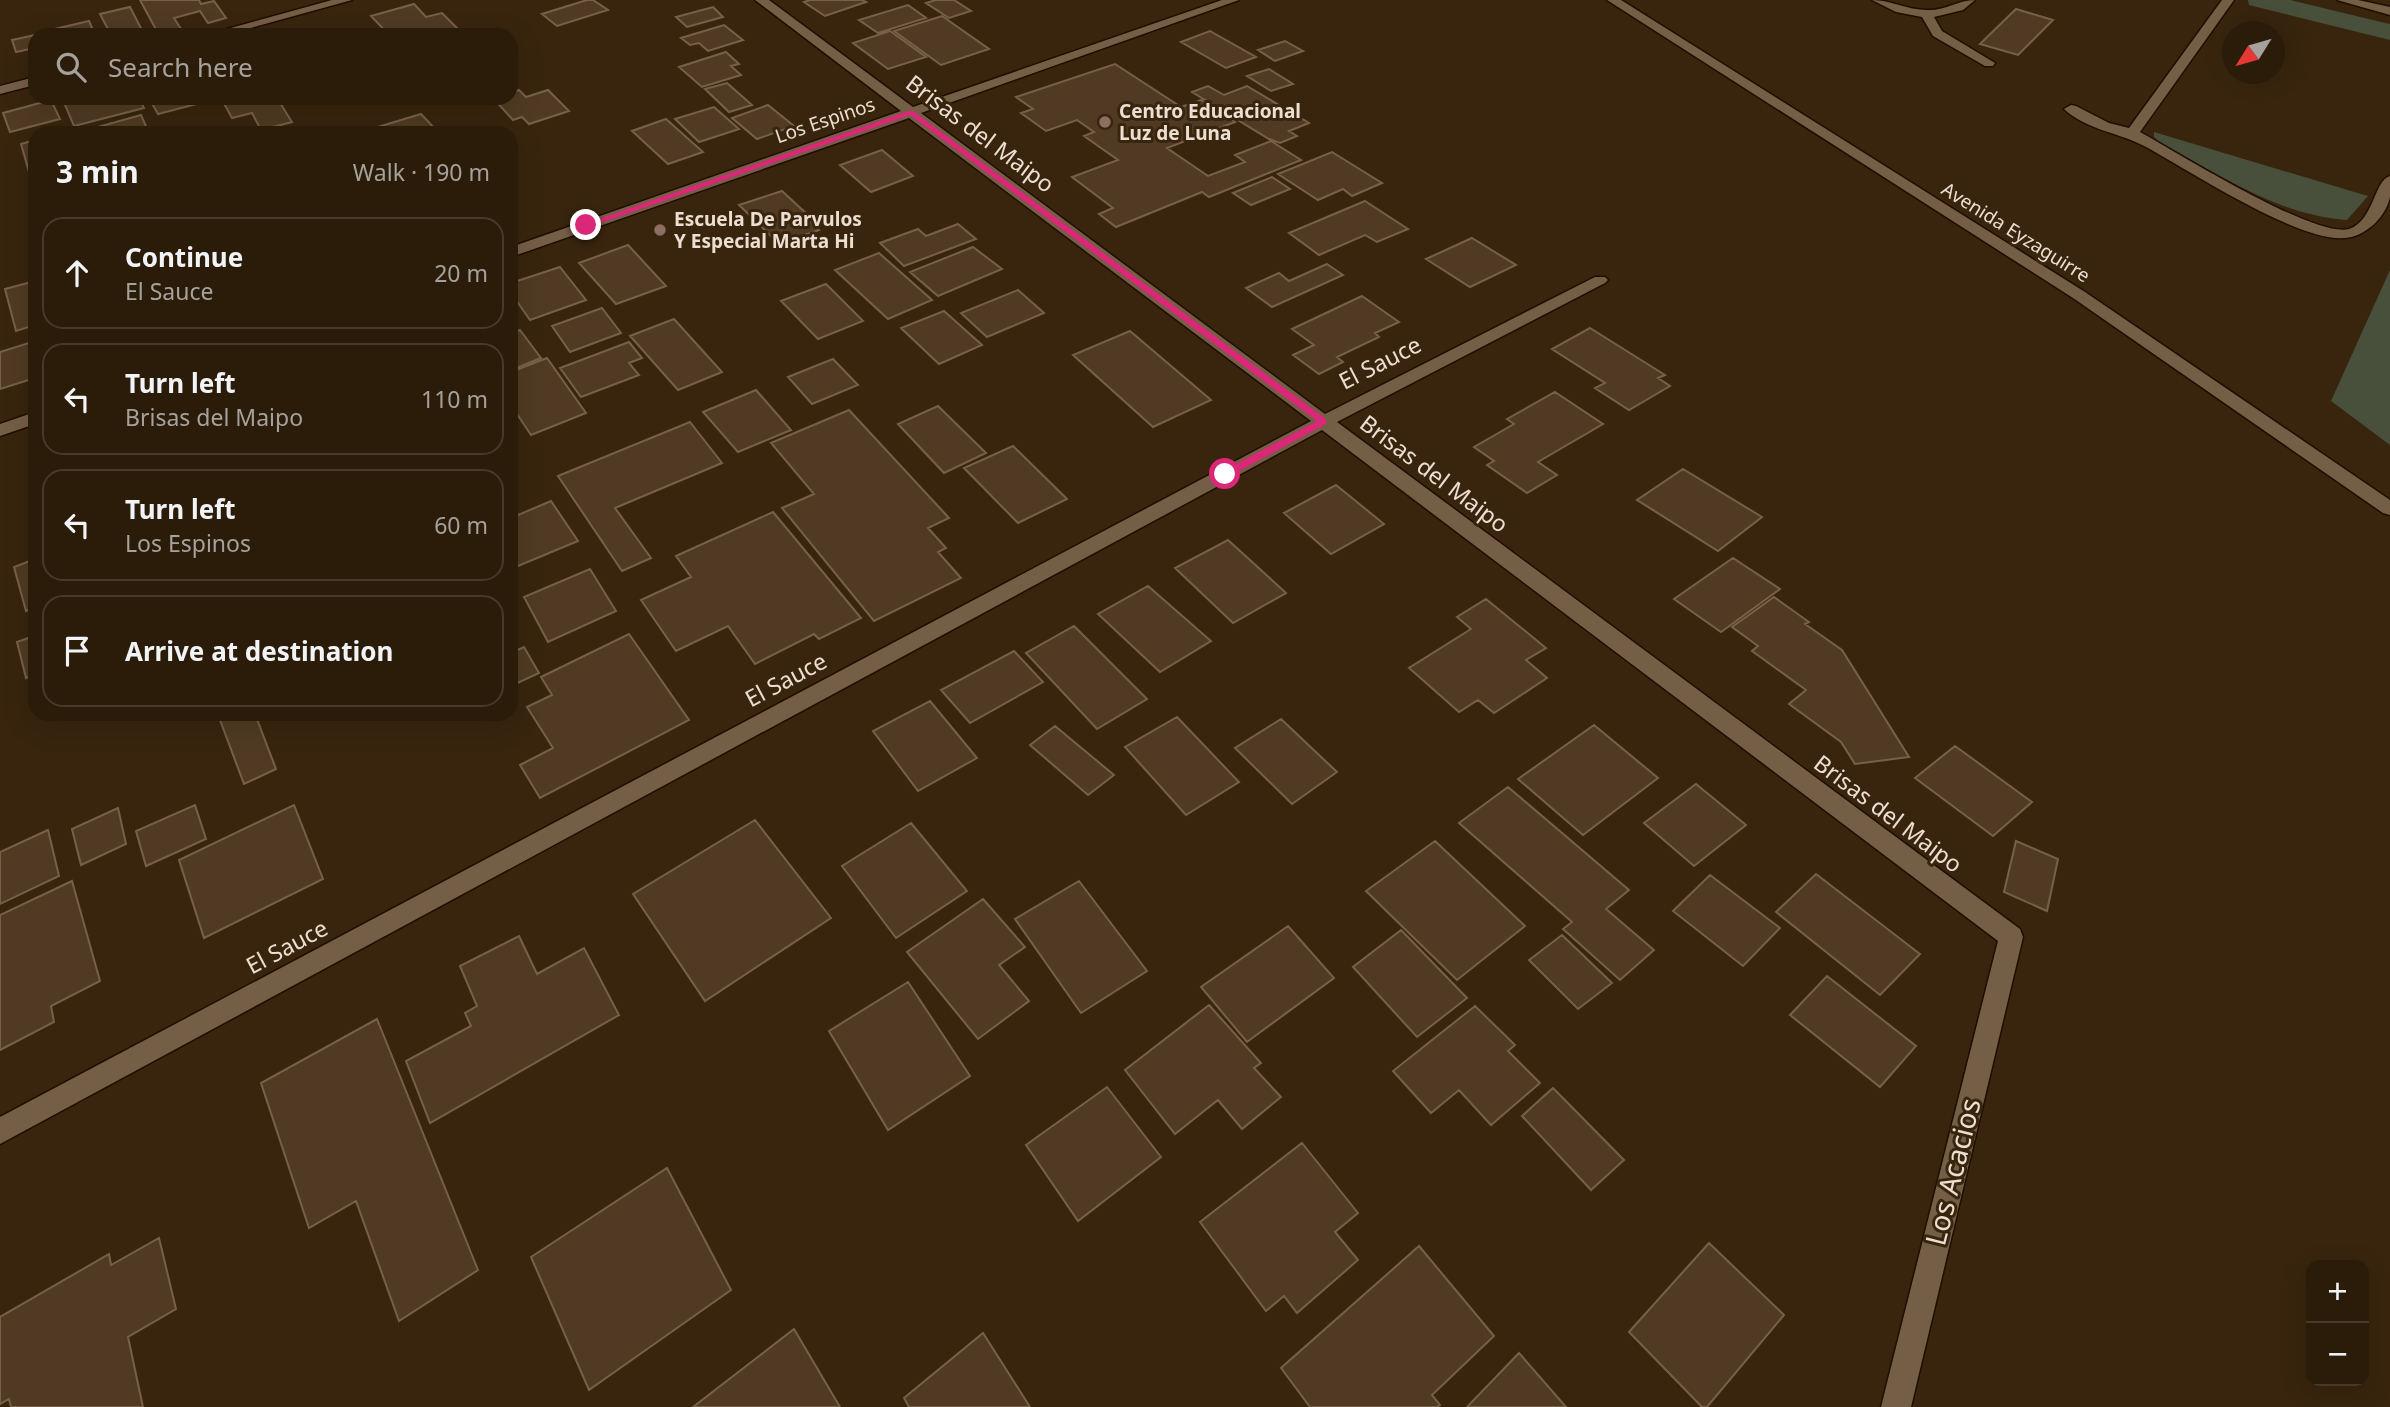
<!DOCTYPE html>
<meta charset="utf-8">
<style>
:root{--surface:#2b1c0a;--page:#332513;--text:#f1f3f6;--muted:#a6a19c;--line:#473a2b}
body{margin:0;font-family:"Noto Sans",sans-serif;background:var(--page);color:var(--text)}
.controls{position:absolute;right:21px;bottom:21px;display:grid;overflow:hidden;border-radius:14px;box-shadow:0 7px 28px #0002}
.controls button{width:63px;height:63px;display:grid;place-items:center;padding:0;border:0;border-bottom:2px solid var(--line);background:var(--surface);color:var(--text);font:35px sans-serif}
.compass{position:absolute;left:2222px;top:21px;width:63px;height:63px;border-radius:50%;background:var(--surface);box-shadow:0 7px 28px #0002;rotate:233deg}
.stop{position:absolute;width:21px;height:21px;margin:-16px;border:5px solid #db2777;border-radius:50%;background:#fff}
.stop.end{background:#db2777;border-color:#fff;box-shadow:0 2px 7px #0008}
.list{margin:0;padding:0;list-style:none}
h2{display:flex;justify-content:space-between;align-items:center;height:91px;margin:0;padding:0 28px;font-size:30px}
h2 small{font-size:23px;font-weight:400;color:var(--muted)}
.list li{display:grid;grid-template-columns:46px 1fr auto;gap:21px;align-items:center;box-sizing:border-box;height:112px;margin:0 14px 14px;padding:0 14px;border:2px solid var(--line);border-radius:21px}
.list b{display:block;font-size:26px;white-space:nowrap}
.list p{margin:0;font-size:23px;white-space:nowrap;color:var(--muted)}
.list em{font-size:23px;font-style:normal;color:var(--muted)}
.icon{flex:none;width:38px;height:38px;fill:none;stroke:currentColor;stroke-width:2;stroke-linecap:round;stroke-linejoin:round}
.map{position:relative;flex:none;width:2390px;height:1407px;overflow:hidden}
.search{position:absolute;background:var(--surface);box-shadow:0 7px 28px #0002;left:28px;top:28px;width:490px;height:77px;display:flex;align-items:center;gap:18px;box-sizing:border-box;padding:0 24px;border-radius:21px;color:var(--muted);font-size:26px}
.panel{position:absolute;background:var(--surface);box-shadow:0 7px 28px #0002;left:28px;top:126px;width:490px;height:595px;border-radius:21px}
.map>svg:first-child{display:block}
</style>
<div class="map">
<svg width="2390" height="1407" viewBox="0 0 2390 1407">
<rect width="100%" height="100%" fill="#39250e"/>
<!-- green -->
<path fill="#48503b" d="M2248,0h42l95,23 5,1v16l-141,-35z
M2154,132l207,62 7,2 -21,24c-69,-5 -125,-44 -185,-76l-8,-7z
M2390,270v175l-59,-44z"/>
<!-- building -->
<path fill="#503a23" stroke="#776048" stroke-width="2" d="M140,0h59l2,4 13,-3 12,17 -18,5 -8,-12 -26,7 7,11 -22,6z
M587,0h6l15,10 -51,16 -15,-12z
M810,0h52l4,2 -41,14 -21,-14z
M936,0h18l17,11 -22,7 -23,-15z
M414,4l12,13 16,-4 17,17 -16,4 -5,-5 -21,6h-28l-18,-19z
M908,5l18,13 -48,15 -19,-13z
M130,7l14,27 -33,1 -11,-21z
M713,7l10,10 -36,10 -11,-10z
M2016,9l37,11 -35,35 -38,-11z
M942,16l47,33 -48,16 -47,-34z
M89,21l6,14h-48l-1,-4z
M724,25l19,15 -35,11 -9,-8 -9,2 -9,-7z
M890,31l36,26 -38,12 -35,-26z
M1210,31l46,26 -30,11 -45,-26z
M35,35v13l-19,4 -4,-12z
M1285,41l18,10 -28,10 -17,-11z
M726,52l13,12 -8,2 10,9 -39,12 -23,-20z
M1115,64l66,43 20,-7 34,22 -68,26 41,28 37,-14 -10,-7 36,-14 30,19 -92,37 -7,-5 -86,35 -17,-13 14,-6 -41,-31 46,-17 -34,-24 10,-4 -17,-12 -31,11 -25,-18 12,-4 -17,-12z
M1269,69l24,15 -22,7 -24,-15z
M727,83l25,22 -23,7 -24,-23z
M1208,86l16,9 23,-9 62,37 -20,8 8,5 -17,7 -11,-4 -77,-47z
M519,90l7,7 22,-7 21,21 -40,13 -7,-7 -9,3 -20,-22h18v-5z
M62,98h77l5,10 -70,18z
M149,98h53l2,4 -46,12z
M221,98h56l15,24 -31,8 -9,-17 -20,5z
M51,100l9,19 -50,13 -7,-19z
M768,105l26,21 -37,13 -25,-21z
M714,107l25,22 -40,13 -24,-23z
M421,114l18,19h-81z
M141,115l8,18h-52l-3,-5z
M666,119l37,33 -35,12 -36,-33z
M35,140v30l-6,2 -8,-28z
M882,150l31,26 -42,16 -31,-27z
M1332,152l50,31 -30,13 -9,-7 -25,11 -40,-26z
M1272,177l18,12 -39,16 -18,-12z
M782,191l26,24 -4,1 15,14 -40,14 -40,-39z
M1365,201l43,28 -31,13 -12,-7 -46,20 -30,-22z
M958,224l18,15 -72,27 -24,-23 38,-14 8,7z
M1472,238l44,27 -46,22 -44,-28z
M628,245l38,41 -50,18 -37,-41z
M973,247l29,22 -64,27 -28,-24z
M879,253l53,47 -44,19 -53,-49z
M1327,264l16,11 -71,32 -26,-19 33,-15 10,8z
M560,267l26,33 -56,20 -19,-27v-10z
M35,281v44l-19,6 -11,-42z
M826,284l37,37 -45,18 -37,-38z
M1018,290l26,23 -57,24 -26,-24z
M1362,296l37,26 -24,11 4,4 -42,20 6,5 -24,12 -26,-19 21,-10 -22,-16z
M602,308l19,25 -51,19 -18,-26z
M944,311l38,34 -43,19 -38,-36z
M674,319l48,53 -44,18 -48,-54z
M1590,328l75,47 -7,3 12,8 -41,24 -34,-22 10,-5 -53,-34z
M520,330l21,28 -30,12v-36z
M1130,331l81,69 -58,27 -80,-72z
M35,341v37l-35,11v-37z
M629,342l13,16 -13,5 10,12 -58,22 -21,-29z
M547,358l39,55 -55,22 -20,-30v-33z
M833,359l25,26 -46,19 -24,-27z
M756,390l35,40 -53,22 -35,-40z
M1555,392l48,32 -65,38 19,13 -30,18 -40,-28 7,-4 -20,-14 40,-23 -7,-5z
M938,406l48,47 -42,20 -46,-49z
M849,410l100,108 -21,10 18,20 -8,4 23,26 -87,43 -92,-113 32,-14 -43,-51z
M690,422l32,41 -107,45 36,50 -29,13 -64,-95z
M1013,446l54,53 -49,24 -54,-55z
M1683,469l79,48 -44,34 -81,-51z
M1336,485l48,39 -53,30 -47,-41z
M551,501l27,40 -60,25 -7,-12v-36z
M773,512l88,106 -42,21 -5,-5 -59,30 -27,-38 -52,25 -35,-51 50,-23 -15,-21z
M1228,540l58,53 -53,30 -58,-55z
M1733,558l47,31 -59,43 -47,-33z
M35,559v48l-9,4 -12,-44z
M590,569l26,42 -68,31 -24,-45z
M1148,586l63,55 -51,31 -62,-58z
M1774,597l35,25 -4,2 37,26 67,107 -54,7 -14,-22 -52,-38 17,-14 -54,-39 6,-5 -26,-19z
M1486,599l60,49 -20,12 21,18 -53,35 -16,-13 -19,12 -50,-44 62,-39 -14,-12z
M35,618v56l-9,4 -9,-36 17,-6 -4,-16z
M1074,626l73,73 -50,30 -71,-76z
M629,634l60,86 -149,78 -20,-33 33,-17 -26,-41 25,-12 -11,-18z
M524,647l15,26 -28,13v-33z
M1014,651l29,31 -73,41 -29,-33z
M930,701l47,57 -59,33 -45,-60z
M233,714h22l21,55 -32,15 -24,-64z
M1177,717l62,65 -53,33 -61,-68z
M1281,719l56,53 -45,32 -57,-56z
M1594,725l64,53 -75,57 -65,-56z
M1055,726l59,49 -26,20 -58,-50z
M1955,746l77,56 -39,34 -78,-58z
M1696,784l50,41 -52,41 -50,-43z
M1508,787l121,103 -23,19 48,41 -34,30 -57,-51 9,-7 -113,-99z
M195,805l11,34 -60,27 -10,-35z
M294,805l29,74 -119,59 -25,-78z
M118,808l8,36 -45,21 -9,-36z
M755,820l76,98 -126,83 -72,-107z
M911,823l56,68 -71,47 -54,-72z
M48,830l11,46 -59,28v-52z
M1435,841l90,85 -68,54 -91,-89z
M2016,841l42,18 -11,52 -43,-19z
M1816,874l104,80 -40,41 -104,-83z
M1710,875l70,53 -37,38 -70,-55z
M72,881l28,100 -49,25 3,16 -54,28v-135z
M1079,881l68,90 -66,42 -66,-94z
M983,899l42,48 -26,18 30,36 -51,38 -71,-87z
M1288,926l46,52 -87,64 -46,-55z
M1401,930l66,68 -50,39 -64,-70z
M1562,935l50,48 -34,26 -49,-49z
M519,936l18,38 47,-26 35,67 -189,108 -24,-62 65,-35 -6,-13 12,-7 -17,-40z
M1827,976l89,70 -36,41 -90,-72z
M908,982l62,94 -82,54 -59,-99z
M1209,1005l52,58 -7,5 27,29 -39,32 -24,-29 -43,34 -50,-64z
M1475,1006l40,39 -7,6 32,32 -49,42 -32,-35 -28,23 -38,-42z
M377,1019l101,251 -79,51 -43,-120 -47,27 -48,-145z
M1107,1087l54,70 -83,64 -52,-76z
M1553,1088l71,72 -33,30 -69,-74z
M1302,1143l56,70 -23,19 23,28 -61,53 -13,-17 -18,15 -66,-89z
M667,1168l64,122 -142,100 -58,-133z
M159,1238l17,71 -48,28 15,70h-132l-2,-8 -9,5v-87l109,-63 2,11z
M1709,1243l75,72 -77,92h-5l-73,-75z
M1419,1246l75,90 -62,59 8,10 -3,2h-127l-29,-39z
M794,1329l46,78h-147z
M983,1333l47,74h-121l-5,-9z
M1519,1353l47,54h-99z"/>
<g fill="none" stroke-linecap="round" stroke-linejoin="round">
<defs>
<path id="street" d="M332,0h20l-127,35h-20z
M755,0h14l144,107 309,-107h17l-318,113 404,301 270,-137h10l3,3 -3,3 -268,139 683,507 3,8 -112,470h-30l117,-466 -676,-511 -1322,714v-27l1311,-696 -402,-303 -398,139v-10l390,-136z
M1607,0h14l464,292 305,208v15l-7,-2 -310,-215z
M1872,0c19,0 35,10 55,10 18,1 31,-10 48,-10l-12,10 -29,7 8,14 53,32 -2,3h-8l-52,-30 -11,-19 -26,-5z
M2222,0h12l-94,132c35,19 175,107 209,97 25,-8 25,-49 41,-53 0,6 0,15 0,21 -4,20 -25,40 -45,41 -47,4 -155,-67 -199,-91 -25,-14 -60,-17 -82,-38l7,-4 5,1 33,17 20,5z
M2337,0h21l32,7v8z
M35,77v8l-35,9v-8z
M35,412v12l-35,12v-12z"/>
</defs>
<!-- street casing -->
<use href="#street" stroke="#200d00" stroke-width="3"/>
<!-- street -->
<use href="#street" fill="#755e46" fill-rule="evenodd"/>
</g>
<!-- route -->
<path fill="#db2777" d="M908,111h5l413,308v5l-98,53h-7v-5l96,-51 -407,-306 -321,112 -7,-2z"/>
<!-- markers -->
<g fill="#8d6e63" stroke="#39250e" stroke-width="2.5">
<circle cx="1105" cy="122" r="7"/>
<circle cx="660" cy="230" r="7"/>
</g>
<g text-anchor="middle" stroke-width="6" stroke-linejoin="round" paint-order="stroke">
<!-- far-poi labels -->
<g font-size="19" font-weight="bold" fill="#ecded1" stroke="#39250e" text-anchor="start">
<text x="1119" y="118">Centro Educacional<tspan x="1119" dy="22">Luz de Luna</tspan></text>
<text x="674" y="226">Escuela De Parvulos<tspan x="674" dy="22">Y Especial Marta Hi</tspan></text>
</g>
<!-- far-street labels -->
<g font-size="19" fill="#ecded1" stroke="#39250e">
<text transform="translate(825 120) rotate(-19)" y="7">Los Espinos</text>
<text transform="translate(2016 232) rotate(32)" y="7">Avenida Eyzaguirre</text>
</g>
<!-- street labels -->
<g font-size="23" fill="#ecded1" stroke="#39250e">
<text transform="translate(980 134) rotate(37)" y="8">Brisas del Maipo</text>
<text transform="translate(1380 363) rotate(-27)" y="8">El Sauce</text>
<text transform="translate(1434 474) rotate(37)" y="8">Brisas del Maipo</text>
<text transform="translate(786 680) rotate(-28)" y="8">El Sauce</text>
<text transform="translate(1888 814) rotate(37)" y="8">Brisas del Maipo</text>
<text transform="translate(287 947) rotate(-28)" y="8">El Sauce</text>
</g>
<!-- near-street labels -->
<g font-size="28" fill="#ecded1" stroke="#39250e">
<text transform="translate(1953 1172) rotate(-76)" y="10">Los Acacios</text>
</g>
</g>
</svg>
<div class="controls">
<button>+</button>
<button>−</button>
</div>
<svg class="compass" viewBox="-18 -18 36 36"><path d="M0-13l5 13h-10z" fill="#e53935"/><path d="M0 13l5-13h-10z" fill="#a6a19c"/></svg>
<div class="stop" style="left:1225px;top:474px"></div>
<div class="stop end" style="left:586px;top:225px"></div>
<div class="search"><svg class="icon" aria-label="search" viewBox="0 0 24 24"><circle cx="10" cy="10" r="6"/><path d="M15 15l6 6"/></svg>Search here</div>
<section class="panel">
<h2>3 min<small>Walk · 190 m</small></h2>
<ul class="list">
<li><svg class="icon" aria-label="ahead" viewBox="0 0 24 24"><path d="M12 20V5M6 11l6-6 6 6"/></svg><div><b>Continue</b><p>El Sauce</p></div><em>20 m</em></li>
<li><svg class="icon" aria-label="left" viewBox="0 0 24 24"><path d="M17 20v-9H6M10 6l-5 5 5 5"/></svg><div><b>Turn left</b><p>Brisas del Maipo</p></div><em>110 m</em></li>
<li><svg class="icon" aria-label="left" viewBox="0 0 24 24"><path d="M17 20v-9H6M10 6l-5 5 5 5"/></svg><div><b>Turn left</b><p>Los Espinos</p></div><em>60 m</em></li>
<li><svg class="icon" aria-label="arrive" viewBox="0 0 24 24"><path d="M6 21V4h12l-3 4 3 4H6"/></svg><div><b>Arrive at destination</b></div></li>
</ul>
</section>
</div>
